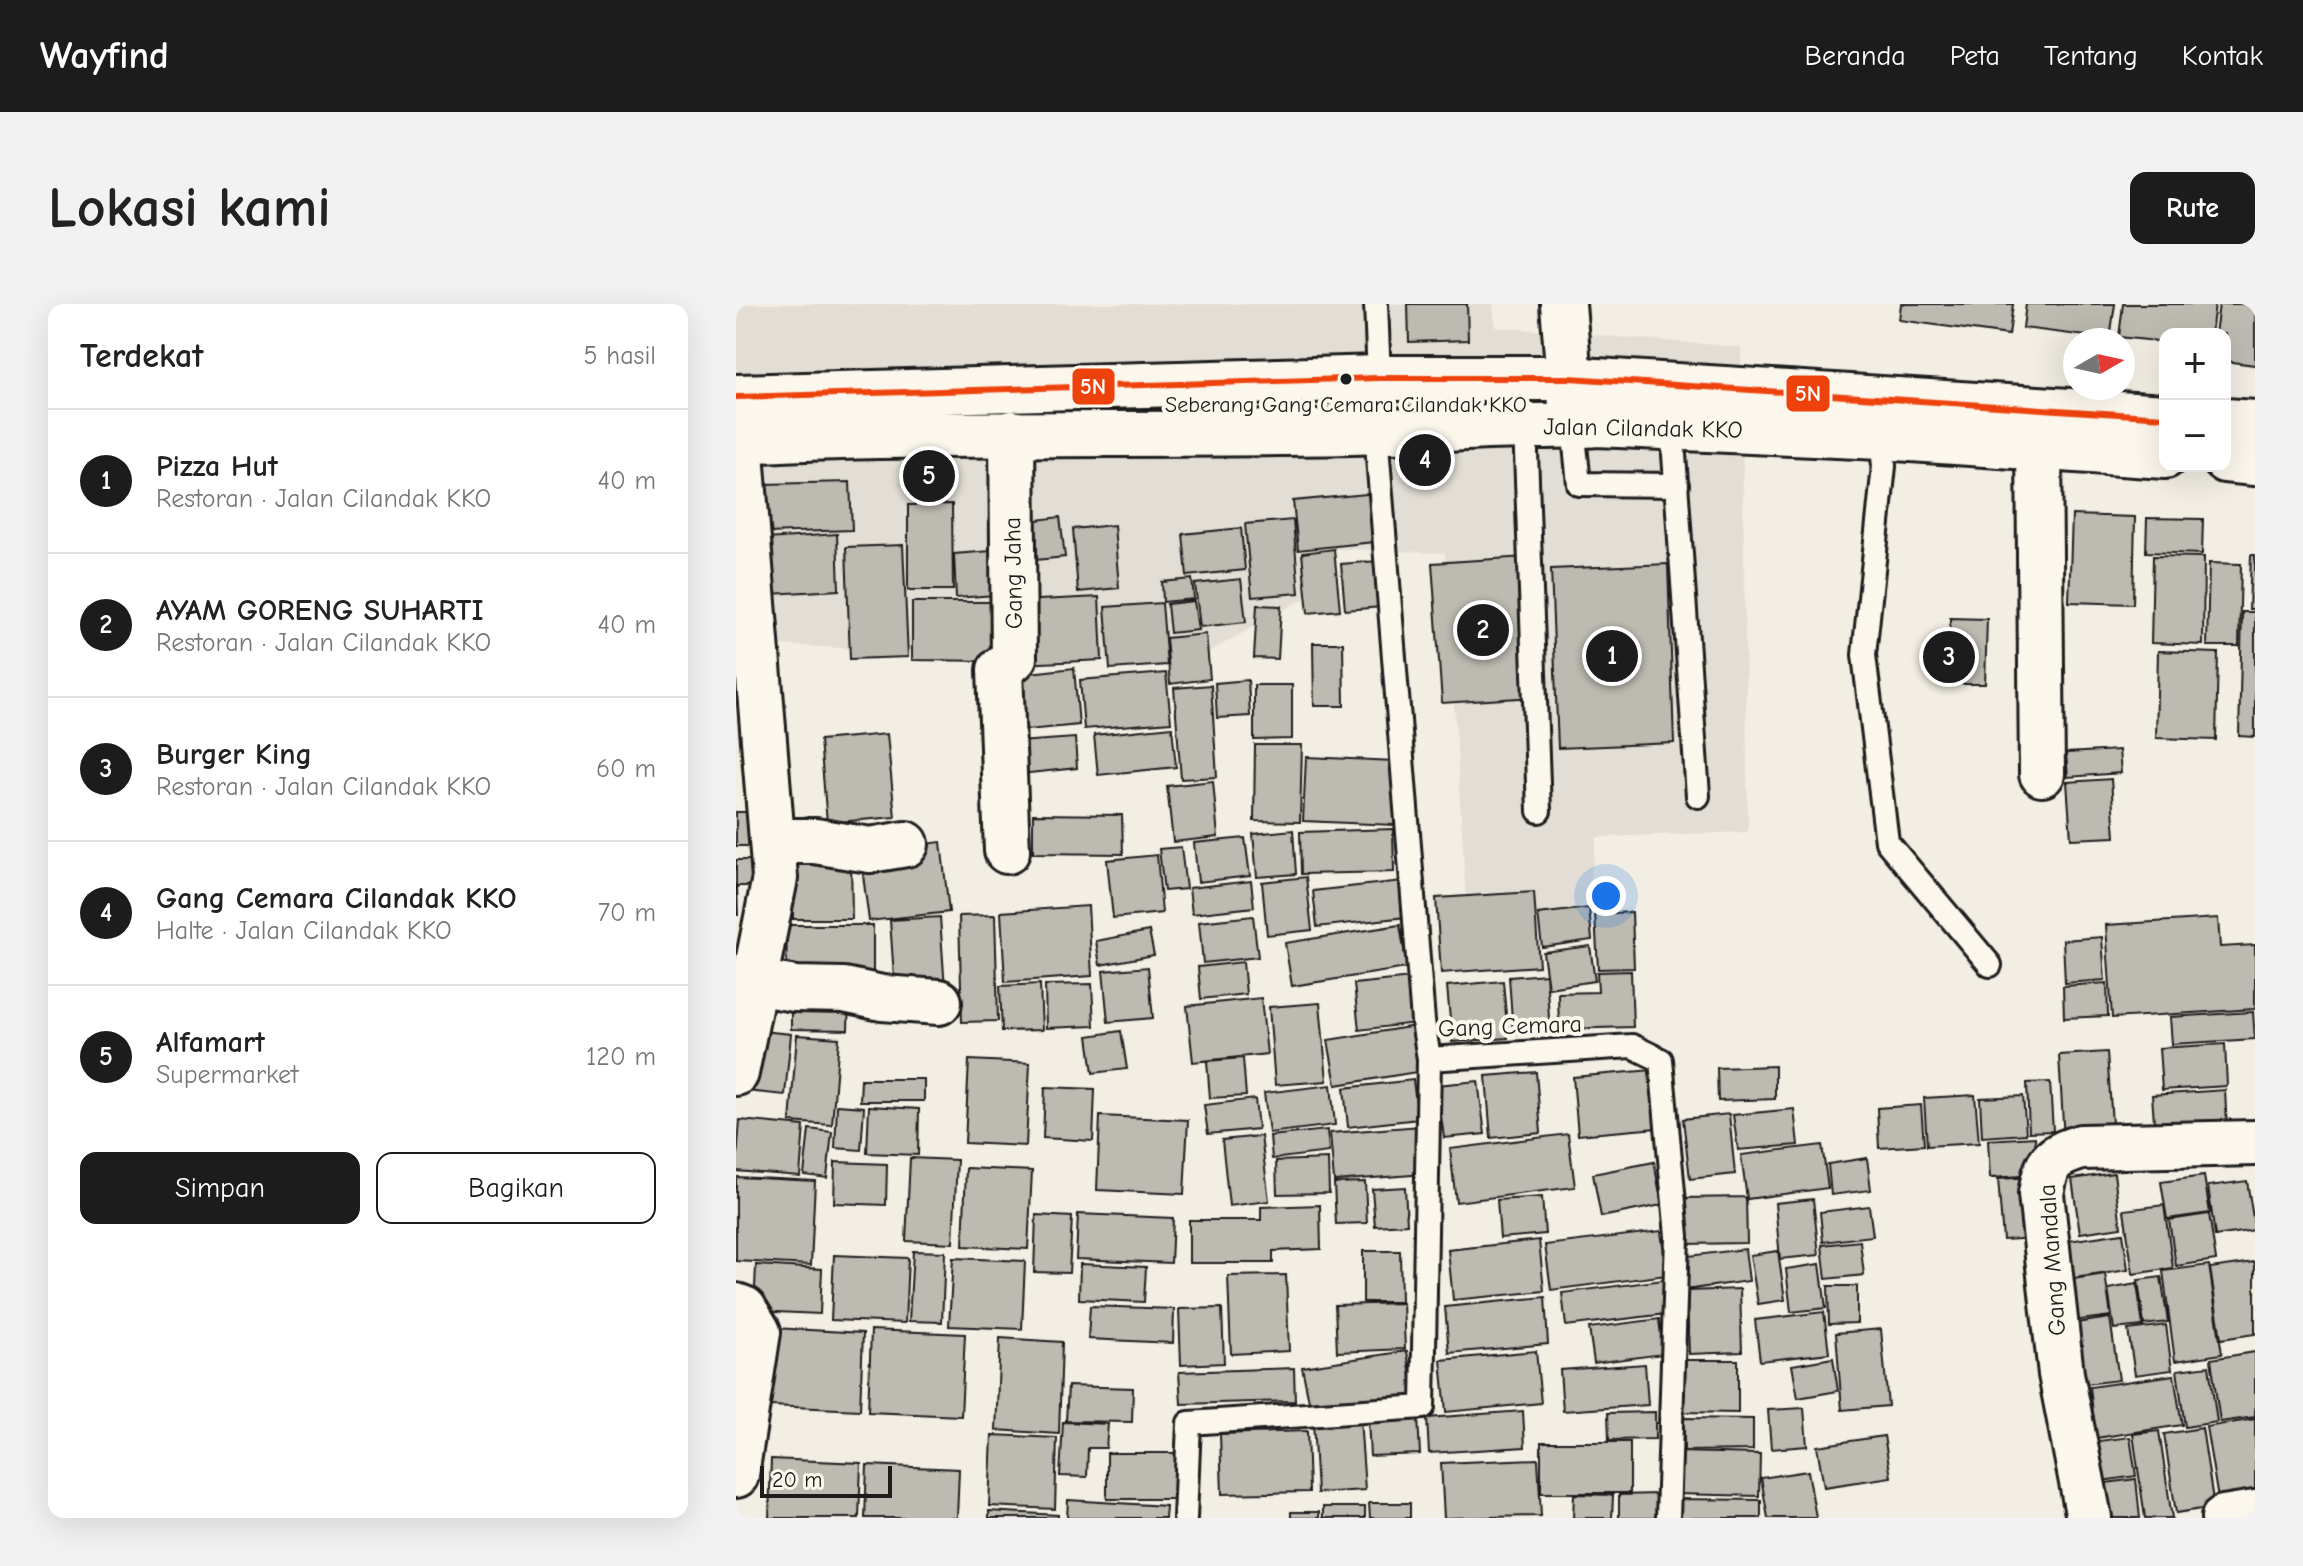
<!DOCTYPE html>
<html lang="id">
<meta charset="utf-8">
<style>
:root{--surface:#fff;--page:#f2f2f2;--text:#222;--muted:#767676;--line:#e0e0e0;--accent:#1c1c1c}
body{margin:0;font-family:"Comic Neue",sans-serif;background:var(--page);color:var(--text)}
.controls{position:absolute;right:24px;top:24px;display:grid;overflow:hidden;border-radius:16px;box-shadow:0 8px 32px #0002}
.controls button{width:72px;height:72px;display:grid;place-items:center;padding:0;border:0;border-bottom:2px solid var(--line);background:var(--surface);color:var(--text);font:40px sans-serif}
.compass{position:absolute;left:1327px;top:24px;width:72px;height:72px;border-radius:50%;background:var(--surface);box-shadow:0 8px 32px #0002;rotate:81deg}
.scale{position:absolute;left:24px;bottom:20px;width:132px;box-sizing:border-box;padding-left:8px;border:4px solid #1c1c1c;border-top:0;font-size:22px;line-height:28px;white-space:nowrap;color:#1c1c1c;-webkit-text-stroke:6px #fbf7ec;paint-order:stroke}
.you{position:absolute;left:870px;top:592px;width:28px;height:28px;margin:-20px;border:6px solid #fff;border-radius:50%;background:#1a73e8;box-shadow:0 0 0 12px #1a73e833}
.badge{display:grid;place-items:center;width:52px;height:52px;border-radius:50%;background:var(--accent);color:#fff;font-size:26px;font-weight:700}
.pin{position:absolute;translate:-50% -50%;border:4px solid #fff;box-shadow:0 2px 8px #0006}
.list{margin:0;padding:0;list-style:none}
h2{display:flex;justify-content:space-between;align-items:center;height:104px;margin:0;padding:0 32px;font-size:34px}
h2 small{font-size:26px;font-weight:400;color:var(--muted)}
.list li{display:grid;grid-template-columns:52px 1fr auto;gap:24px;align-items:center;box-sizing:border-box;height:144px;padding:0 32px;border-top:2px solid var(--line)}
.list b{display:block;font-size:30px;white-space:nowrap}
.list p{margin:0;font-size:26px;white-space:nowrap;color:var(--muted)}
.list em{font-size:26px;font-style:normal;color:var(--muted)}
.actions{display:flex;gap:16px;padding:24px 32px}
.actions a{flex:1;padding:18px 0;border:2px solid var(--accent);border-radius:16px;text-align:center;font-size:28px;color:var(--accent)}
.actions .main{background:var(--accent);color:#fff}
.map{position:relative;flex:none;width:1519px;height:1214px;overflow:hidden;border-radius:16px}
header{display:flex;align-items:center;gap:48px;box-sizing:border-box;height:112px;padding:0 40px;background:var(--accent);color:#fff}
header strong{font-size:38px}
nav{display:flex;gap:44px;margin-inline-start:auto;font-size:28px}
.intro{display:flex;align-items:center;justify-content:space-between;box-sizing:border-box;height:192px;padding:0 48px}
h1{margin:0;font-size:56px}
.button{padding:20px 36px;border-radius:16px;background:var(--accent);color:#fff;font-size:28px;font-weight:700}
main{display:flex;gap:48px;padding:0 48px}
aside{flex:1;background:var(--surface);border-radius:16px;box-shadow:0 8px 32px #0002}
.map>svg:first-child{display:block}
</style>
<header>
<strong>Wayfind</strong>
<nav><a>Beranda</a><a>Peta</a><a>Tentang</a><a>Kontak</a></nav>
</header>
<div class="intro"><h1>Lokasi kami</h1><a class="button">Rute</a></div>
<main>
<aside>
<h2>Terdekat<small>5 hasil</small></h2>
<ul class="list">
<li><span class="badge">1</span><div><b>Pizza Hut</b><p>Restoran · Jalan Cilandak KKO</p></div><em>40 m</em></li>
<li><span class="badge">2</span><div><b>AYAM GORENG SUHARTI</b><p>Restoran · Jalan Cilandak KKO</p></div><em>40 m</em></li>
<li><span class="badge">3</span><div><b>Burger King</b><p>Restoran · Jalan Cilandak KKO</p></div><em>60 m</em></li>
<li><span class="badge">4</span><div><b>Gang Cemara Cilandak KKO</b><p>Halte · Jalan Cilandak KKO</p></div><em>70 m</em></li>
<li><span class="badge">5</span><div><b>Alfamart</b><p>Supermarket</p></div><em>120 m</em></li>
</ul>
<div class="actions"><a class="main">Simpan</a><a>Bagikan</a></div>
</aside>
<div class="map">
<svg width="1519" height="1214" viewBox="0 0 1519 1214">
<rect width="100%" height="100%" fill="#f2eee4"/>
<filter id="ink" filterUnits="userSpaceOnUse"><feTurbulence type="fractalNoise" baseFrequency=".0125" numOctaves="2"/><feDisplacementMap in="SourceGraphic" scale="16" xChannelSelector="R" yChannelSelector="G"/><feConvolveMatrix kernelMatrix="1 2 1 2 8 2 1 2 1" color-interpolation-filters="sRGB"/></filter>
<g filter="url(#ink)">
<!-- built -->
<path fill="#e2ded5" d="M0,0h757l2,23 246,20 7,485 -151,5 -14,85 -116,-5 -22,-364 -121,-5 -1,40 -138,77 -449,-22z"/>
<!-- building -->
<path fill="#bdbab1" stroke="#1c1c1c" stroke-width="2" d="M672,0h59l1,36 -59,2z
M1165,0h112l-4,31 -110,-15z
M1290,0h89l-5,35 -87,-11z
M1387,0h92l-4,30h-46v8l-46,-5z
M1483,0h36v61l-30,-4v-27h-10z
M114,178l2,48 -86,3 -2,-49z
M641,189l6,48 -85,9 -5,-49z
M216,200l1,86h-45v-85z
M1336,211l63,2 -2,87 -64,-2z
M324,213l5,40 -39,4 -5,-39z
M1411,214l56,1 -1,35 -56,-2z
M557,216l6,73 -47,4 -7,-73z
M378,221l5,63 -41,4 -5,-63z
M505,224l4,42 -58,6 -4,-42z
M101,230l2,56 -69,4 -3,-55z
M167,241l5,112 -58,2 -4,-112z
M598,245l6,61 -32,3 -6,-60z
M268,246l4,44 -52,4 -2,-44z
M1515,251h4v54h-6z
M1417,252l51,1 -1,88 -52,-2z
M790,253l8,140 -92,6 -10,-140z
M642,257l4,46 -37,3 -4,-46z
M1473,259l32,1 -2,82h-32z
M932,260l6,179 -116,5 -7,-179z
M456,275l2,20 -31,3 -1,-20z
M505,275l5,43 -46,5 -5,-43z
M363,293l3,63 -80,4 -3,-63z
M458,297l4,29 -28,3 -3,-29z
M176,298h83l-1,59 -82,-1z
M426,299l5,62 -57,4 -5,-62z
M521,301l24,1 -3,53 -24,-1z
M1506,308h13v125l-16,-1z
M1214,314l37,1 -2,65h-36z
M470,330l4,45 -40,5 -4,-46z
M577,339h30l1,63h-30z
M1422,347l60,2 -2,87 -60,-2z
M338,364l5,57 -62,6 -5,-56z
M430,369l5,49 -87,7 -4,-49z
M512,376l2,36 -33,2 -2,-35z
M475,381l6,92 -36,2 -7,-91z
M518,381h38v54l-38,1z
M436,423l4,40 -78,8 -4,-40z
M151,430l8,83 -68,6 -7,-83z
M339,434l2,30 -57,6 -2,-32z
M519,441h47l-2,77 -46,-1z
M1383,446l2,23 -53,4 -2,-24z
M570,453l89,4 -1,64 -91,-4z
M1375,475l4,58 -44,2 -4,-57z
M477,477l5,56 -45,5 -6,-56z
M0,508h25v34h-25z
M297,510l89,1 1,39 -90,-1z
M657,525l1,43 -93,2 -1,-42z
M557,526l3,44 -39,3 -4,-43z
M509,534l5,38 -52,6 -4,-39z
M205,538l8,70 -80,9 -9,-69z
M445,543l5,42 -22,2 -5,-42z
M421,551l5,58 -49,5 -6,-58z
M115,553l1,62h-59v-61z
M0,556h21v26h-20l1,29h-2z
M570,573l6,53 -45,5 -5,-53z
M515,577l3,26 -62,7 -3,-26z
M666,577l4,36 -89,10 -4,-36z
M798,588l5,74 -98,7 -5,-75z
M352,602l4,70 -87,6 -4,-70z
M853,604l3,32 -50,7 -4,-33z
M896,608l2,56 -36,1 -3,-55z
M259,611l3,106 -36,1 -3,-106z
M517,612l5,41 -55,6 -4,-41z
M204,613l5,72 -50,2 -5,-71z
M1482,614l2,29 35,-2v64l-143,9 -6,-93z
M51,621h86v59h-87z
M664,621l7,43 -115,18 -7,-43z
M413,627l5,24 -54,10 -4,-24z
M1366,633l3,43 -40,3 -2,-43z
M854,642l5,35 -47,7 -5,-36z
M507,658l3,32 -45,5 -3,-32z
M412,663l5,51 -45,4 -5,-51z
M895,667l2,56 -74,2 -1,-36 40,-1 -1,-20z
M810,670l4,58 -37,2 -4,-57z
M675,674l5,45 -57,7 -5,-46z
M767,677l5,57 -56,4 -5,-56z
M1371,679l1,33 -44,2 -1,-32z
M304,680l2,46 -40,1 -2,-45z
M356,680l2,42 -48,2 -1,-43z
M55,689h58l-1,37 -57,-1z
M525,694l6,56 -74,8 -6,-56z
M584,699l7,78 -52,4 -6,-78z
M1517,708l2,27 -83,5 -2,-27z
M680,722l7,45 -87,14 -8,-45z
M15,726l40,4 -6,61 -39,-4z
M385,727l6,38 -34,4 -5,-37z
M61,731l42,3 -7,87 -42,-3z
M1489,740l2,42 -65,4 -3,-42z
M1371,748l6,86 -49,3 -5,-86z
M507,754l3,38 -36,2 -3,-37z
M233,756l61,3 -4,83 -61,-3z
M1039,762v33l-57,2 -1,-33z
M916,766l5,58 -79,7 -5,-58z
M800,768l5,61 -50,5 -5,-62z
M125,775h63v22h-64z
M677,776l5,39 -70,8 -4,-39z
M742,777l7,53 -41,4 -7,-53z
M1314,778l3,49 -24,1 -2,-49z
M595,781l4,40 -66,8 -5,-40z
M309,783l50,2 -2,52 -50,-3z
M1489,786l2,41 -72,4 -3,-40z
M1239,791l4,48 -52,3 -3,-48z
M1287,792l3,38 -44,3 -2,-39z
M519,795l3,30 -50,5 -4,-29z
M101,801l27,2 -3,43 -26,-2z
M1185,801l3,40 -45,3 -2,-40z
M133,802l50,3 -1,46 -51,-2z
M1058,805l4,36 -60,5 -5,-35z
M993,810l6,60 -45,5 -7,-60z
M364,812l88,4 -4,74 -87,-4z
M4,816l64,6 -4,50 -64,-5z
M685,822l4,48 -91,7 -4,-48z
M73,825l23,3 -5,46 -23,-3z
M591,826l2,22 -57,7 -2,-23z
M832,830l7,53 -119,15 -6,-53z
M525,832l8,65 -40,5 -7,-66z
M1299,833l2,38 -47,3 -2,-38z
M1086,841l6,43 -81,11 -6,-44z
M174,854l47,2 -4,83 -47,-2z
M1131,854l4,32 -40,5 -3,-31z
M592,855l1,34 -52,1 -1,-33z
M99,858l52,2 -1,41 -52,-2z
M918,858l8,43 -61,12 -8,-43z
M230,864l66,3 -4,78 -65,-3z
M1378,869l7,54 -41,6 -8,-54z
M1468,872l6,37 -43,6 -6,-37z
M0,873l79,4 -4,84 -75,-4z
M1297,873l4,61 -34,2 -5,-61z
M1511,877l8,49 -40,6 -7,-50z
M629,878l2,41 -31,1 -2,-41z
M669,883l2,37 -32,2 -3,-37z
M806,893l3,37 -45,4 -3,-38z
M1010,893l1,46 -63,1v-46z
M1077,895l6,56 -39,4 -5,-56z
M584,901l1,44 -48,2v12h-84v-43h72v-13z
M1428,901l9,63 -40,6 -9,-64z
M1133,902l4,30 -50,6 -3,-30z
M342,910l95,4 -2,45 -95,-4z
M1473,910l7,46 -40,6 -7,-46z
M300,911l36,2 -3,56 -35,-1z
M925,927l6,44 -116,15 -6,-45z
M1387,929l5,37 -54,8 -6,-37z
M803,936l5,51 -91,9 -5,-50z
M1124,937l4,34 -38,4 -4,-34z
M1009,945l4,32 -65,9 -4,-33z
M177,947l32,1 -3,70 -33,-1z
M627,947h37l1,51h-38z
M1042,947l7,49 -27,4 -8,-49z
M98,951l74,3 -3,65 -74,-3z
M217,954l72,3 -3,68 -73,-3z
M1519,958v72l-34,5 -11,-71z
M344,960l66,3 -2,35 -65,-3z
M1084,960l6,44 -35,4 -5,-43z
M20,961l66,4 -2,45 -66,-3z
M1473,961l13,89 -47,7 -12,-90z
M1369,970l6,42 -38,5 -6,-41z
M550,971l3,76 -58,3 -3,-78z
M1425,973l7,45 -24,3 -6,-45z
M927,976l3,34 -100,12 -4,-33z
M1401,980l6,42 -29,3 -6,-40z
M1092,982h29v37l-28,1z
M1004,985l2,63 -53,2 -2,-63z
M809,993l3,47 -99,9 -4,-46z
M667,999l2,46 -68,3 -2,-47z
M354,1002l84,3 -1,34 -85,-4z
M486,1004l2,55 -43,2 -2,-56z
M1088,1008l5,41 -69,8 -5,-41z
M1374,1014l9,62 -41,5 -9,-61z
M923,1015l4,35 -69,9 -5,-35z
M1430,1021l6,45 -37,5 -7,-45z
M38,1024l89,5 -3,77 -89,-4z
M1145,1025l7,77 -46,4 -6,-77z
M135,1026l94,4 -4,82 -93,-4z
M264,1034l62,4 -3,92 -63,-4z
M671,1047l8,52 -104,8 -9,-44z
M800,1047l5,52 -95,9 -5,-52z
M1519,1048v65l-35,5 -9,-63z
M1097,1054l5,33 -40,7 -6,-33z
M944,1056h58v53l-58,-1z
M909,1060l3,41 -85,6 -3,-41z
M1473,1062l8,56 -32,5 -8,-57z
M558,1064l1,33 -114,3 -2,-32z
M1438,1071l8,50 -86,13 -6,-51z
M332,1082l65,2 -1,34 -66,-1z
M1068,1104l3,38 -36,3 -3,-39z
M787,1107l2,36 -96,6 -2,-35z
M919,1108v27l-46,1 -1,-27z
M682,1113l2,37 -50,2 -2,-37z
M624,1114l5,72 -48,3 -4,-72z
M948,1114l69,1v31l-69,1z
M1519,1115v80l-36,6 -13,-78z
M327,1118l45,2 -2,24h-18l-1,29 -27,-1z
M1466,1124l12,79 -38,6 -12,-79z
M571,1127l2,61 -87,2 -2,-60z
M1423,1127l13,87h-27l-12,-84z
M256,1131l65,3 -2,71 -66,-3z
M1148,1132l7,41 -67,10 -7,-41z
M1394,1133l6,39 -48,7 -6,-40z
M805,1138h89v51h-89z
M941,1148l83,2 -1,42 -83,-2z
M371,1149h75v46h-75z
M35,1155l90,4 -2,55h-90z
M802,1155l3,57 -97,2 -3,-55z
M131,1161l92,4 -2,49h-92z
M1072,1167l8,47h-48l-7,-40z
M1400,1175l4,39h-45l-4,-33z
M838,1190l39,1 -1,23h-39z
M921,1190l1,24h-39v-23z
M938,1195l87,1v18h-87z
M332,1196l98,6 -1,12h-98z
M633,1199h41v15h-40z
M587,1203h42v11h-42z
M253,1207l69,4v3h-69z
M555,1208h28v6h-28z"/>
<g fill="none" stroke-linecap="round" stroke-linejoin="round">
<defs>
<path id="lane" d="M640,0l3,74 -3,54 47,589 6,38 203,-13 29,14 16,176 -9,282
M789,121l14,386
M837,122l6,58 98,1
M936,122l26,370
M1145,133l3,29 -20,189 23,187 103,123
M449,1214l4,-95 234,-16 6,-348"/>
<path id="street" d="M827,0l9,113
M1303,143l3,327
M36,537h43l55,9 36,-6
M271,547l-7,-181 14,-12 -2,-225
M18,678l41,7 49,1 38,8 57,4
M0,769l39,-195 -35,-437
M0,1002l8,3 14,23 -22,143
M1353,1214l-28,-144 -20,-180c6,-33 9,-37 40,-47l174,-4
M1488,1214l31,-5"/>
<path id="secondary" d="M0,93l643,-19h190l28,3 568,36
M1489,117l30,2
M0,137c251,-13 502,-1 752,-14 37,-2 73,0 109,-3l284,13 284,19
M1489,156l30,3"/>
</defs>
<!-- lane casing -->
<use href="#lane" stroke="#1c1c1c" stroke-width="28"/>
<!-- street casing -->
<use href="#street" stroke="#1c1c1c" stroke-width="50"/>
<!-- secondary casing -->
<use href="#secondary" stroke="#1c1c1c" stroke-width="50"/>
<!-- lane -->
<use href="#lane" stroke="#fbf7ec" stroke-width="22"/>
<!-- street -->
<use href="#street" stroke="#fbf7ec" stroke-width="44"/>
<!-- secondary -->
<use href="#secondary" stroke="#fbf7ec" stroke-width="44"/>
<defs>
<path id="bus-1" d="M0,93l643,-19h190l596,39"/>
</defs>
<!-- bus-1 casing -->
<use href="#bus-1" stroke="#fbf7ec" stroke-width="12"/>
<!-- bus-1 -->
<use href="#bus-1" stroke="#ee420d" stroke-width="6"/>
</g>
</g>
<!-- markers -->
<circle fill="#1c1c1c" stroke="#fbf7ec" stroke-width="3" cx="610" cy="75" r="7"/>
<g text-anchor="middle" stroke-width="8" stroke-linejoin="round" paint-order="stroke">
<!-- bus labels -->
<g font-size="22" fill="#1c1c1c" stroke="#fbf7ec">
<text x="610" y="108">Seberang Gang Cemara Cilandak KKO</text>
</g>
<!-- street labels -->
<g font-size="24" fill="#1c1c1c" stroke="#fbf7ec">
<text transform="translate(907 124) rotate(1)" y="8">Jalan Cilandak KKO</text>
<text transform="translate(277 269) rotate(-91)" y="8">Gang Jaha</text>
<text transform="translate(774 722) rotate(-2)" y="8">Gang Cemara</text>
<text transform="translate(1316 956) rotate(-94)" y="8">Gang Mandala</text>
</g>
</g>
<g stroke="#fbf7ec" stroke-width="3">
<rect x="335" y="63" width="45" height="39" rx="8" fill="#ee420d"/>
<rect x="1049" y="70" width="46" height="39" rx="8" fill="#ee420d"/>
</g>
<g font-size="22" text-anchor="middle" font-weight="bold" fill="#fff">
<text x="357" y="90">5N</text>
<text x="1072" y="97">5N</text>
</g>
</svg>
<div class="controls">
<button>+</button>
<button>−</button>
</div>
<svg class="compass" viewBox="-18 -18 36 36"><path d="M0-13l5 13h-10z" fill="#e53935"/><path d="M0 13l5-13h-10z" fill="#767676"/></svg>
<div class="scale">20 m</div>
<div class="you"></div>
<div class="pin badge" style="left:876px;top:352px">1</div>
<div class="pin badge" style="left:747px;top:326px">2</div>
<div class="pin badge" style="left:1213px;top:353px">3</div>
<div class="pin badge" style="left:689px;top:156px">4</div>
<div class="pin badge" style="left:193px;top:172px">5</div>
</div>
</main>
